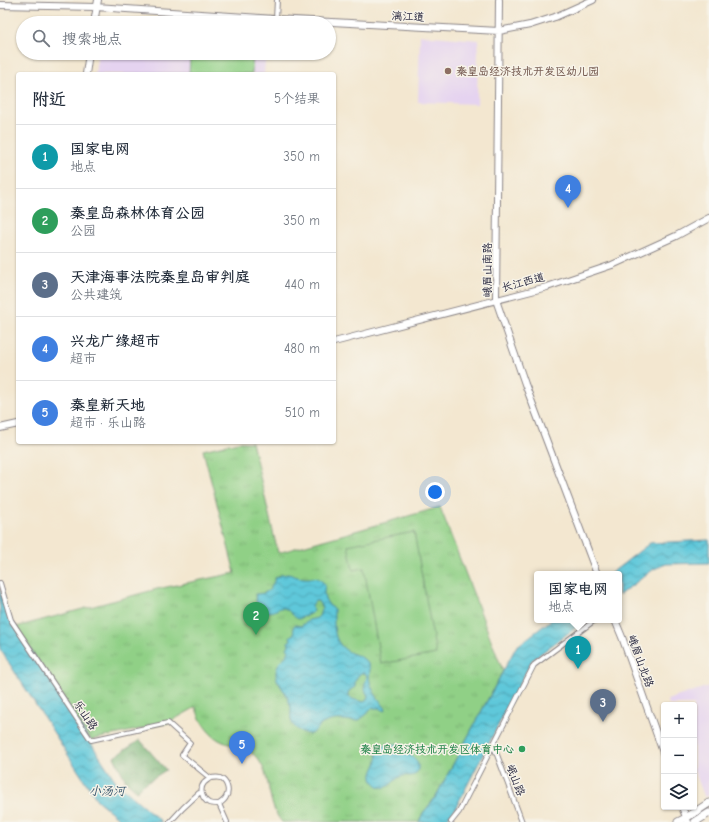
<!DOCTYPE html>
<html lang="zh">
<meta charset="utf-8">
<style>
:root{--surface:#fff;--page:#f2f2f3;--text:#1f2937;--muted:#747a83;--line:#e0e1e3;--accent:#c8321e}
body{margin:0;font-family:"Comic Neue","LXGW WenKai TC",sans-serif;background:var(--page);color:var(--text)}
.controls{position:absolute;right:12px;bottom:12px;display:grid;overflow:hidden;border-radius:4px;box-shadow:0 1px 3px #0004}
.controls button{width:36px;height:36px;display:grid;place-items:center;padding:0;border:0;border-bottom:1px solid var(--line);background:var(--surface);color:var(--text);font:20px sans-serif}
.you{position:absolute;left:435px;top:492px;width:14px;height:14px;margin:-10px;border:3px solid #fff;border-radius:50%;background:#1a73e8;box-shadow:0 0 0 6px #1a73e833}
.badge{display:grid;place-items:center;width:26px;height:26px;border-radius:50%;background:var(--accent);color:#fff;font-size:13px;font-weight:700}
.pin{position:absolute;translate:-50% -33px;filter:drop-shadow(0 1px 2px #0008)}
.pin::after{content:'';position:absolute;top:21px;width:14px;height:12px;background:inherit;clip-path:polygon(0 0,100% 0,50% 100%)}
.popup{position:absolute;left:534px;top:571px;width:88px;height:52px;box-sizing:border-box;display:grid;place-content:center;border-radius:4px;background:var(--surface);filter:drop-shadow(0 1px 3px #0005);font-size:13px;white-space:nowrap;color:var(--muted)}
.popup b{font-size:15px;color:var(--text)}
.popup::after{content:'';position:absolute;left:50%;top:100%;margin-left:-8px;border:8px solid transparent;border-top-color:var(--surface)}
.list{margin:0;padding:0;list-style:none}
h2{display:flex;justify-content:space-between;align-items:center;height:52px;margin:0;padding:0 16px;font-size:17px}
h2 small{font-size:13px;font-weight:400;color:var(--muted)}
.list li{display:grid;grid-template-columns:26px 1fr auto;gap:12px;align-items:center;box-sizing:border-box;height:64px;padding:0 16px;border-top:1px solid var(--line)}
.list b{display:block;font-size:15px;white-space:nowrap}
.list p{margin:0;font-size:13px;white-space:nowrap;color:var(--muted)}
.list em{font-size:13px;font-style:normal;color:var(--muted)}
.icon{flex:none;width:22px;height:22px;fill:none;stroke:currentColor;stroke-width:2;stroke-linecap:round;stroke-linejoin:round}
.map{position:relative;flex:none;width:709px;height:822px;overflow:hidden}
.search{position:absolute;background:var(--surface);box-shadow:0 1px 3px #0004;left:16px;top:16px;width:320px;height:44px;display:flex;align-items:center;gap:10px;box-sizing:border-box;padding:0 14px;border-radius:22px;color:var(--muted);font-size:15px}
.panel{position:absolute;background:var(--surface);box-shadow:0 1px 3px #0004;left:16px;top:72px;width:320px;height:372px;border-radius:4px}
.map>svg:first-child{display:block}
</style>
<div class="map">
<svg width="709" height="822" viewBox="0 0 709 822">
<defs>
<pattern id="forest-crowns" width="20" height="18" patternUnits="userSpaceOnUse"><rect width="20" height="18" fill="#74b273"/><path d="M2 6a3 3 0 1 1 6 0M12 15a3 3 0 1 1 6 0" fill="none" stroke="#5f9060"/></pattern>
<pattern id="park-tufts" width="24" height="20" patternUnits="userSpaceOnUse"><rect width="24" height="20" fill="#90d086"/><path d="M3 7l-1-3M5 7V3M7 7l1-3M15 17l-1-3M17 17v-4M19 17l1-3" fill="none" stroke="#7cb275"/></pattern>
<pattern id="water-waves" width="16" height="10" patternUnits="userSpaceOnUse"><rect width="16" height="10" fill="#5fc8da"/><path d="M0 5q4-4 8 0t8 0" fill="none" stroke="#4ea2b2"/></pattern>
</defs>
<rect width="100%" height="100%" fill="#f7f3e8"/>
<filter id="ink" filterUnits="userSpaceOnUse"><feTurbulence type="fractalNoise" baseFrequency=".025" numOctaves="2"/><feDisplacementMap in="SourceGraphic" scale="8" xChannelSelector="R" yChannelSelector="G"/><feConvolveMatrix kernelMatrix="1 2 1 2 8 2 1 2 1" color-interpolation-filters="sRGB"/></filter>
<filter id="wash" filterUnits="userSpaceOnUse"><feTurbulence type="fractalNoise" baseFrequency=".012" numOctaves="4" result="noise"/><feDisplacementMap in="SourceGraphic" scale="16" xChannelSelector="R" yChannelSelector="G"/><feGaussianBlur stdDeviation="0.9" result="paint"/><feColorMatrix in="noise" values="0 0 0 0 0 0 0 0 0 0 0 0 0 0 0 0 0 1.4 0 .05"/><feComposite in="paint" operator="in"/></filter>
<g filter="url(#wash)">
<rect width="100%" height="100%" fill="#f3e7d0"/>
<!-- built -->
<path fill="#e5d3f0" d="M420,35l58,5 -1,64 -59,-2z
M98,53h168l-2,21h-169z
M709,686v109l-4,3 -11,-28v-65h-25l-2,-5z"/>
<!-- forest -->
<path fill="url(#forest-crowns)" stroke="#4b6a57" d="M140,740l26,30 -22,14 -7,7 -11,-10 -12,-24z"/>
<!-- park -->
<path fill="url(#park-tufts)" stroke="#597960" d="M238,442h14l26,111 162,-46 63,164 -68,127 -12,15 -4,9h-137c-17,-19 -9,-47 -26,-65 -10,-11 -20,-10 -33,-15 -13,-5 -24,-21 -27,-35l-28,16 -77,17 -75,-113 141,-38 78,-16 -32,-123z"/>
<!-- pitch -->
<path fill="#90d086" stroke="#597960" d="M192,53h61l-1,21h-63l1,-16z
M414,532l22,122 -55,10 -17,-96 -11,2 -5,-25z"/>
<!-- water -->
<path fill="url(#water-waves)" stroke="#40758a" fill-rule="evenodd" d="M709,540v23l-43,1 -12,5 -35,26v-21h-9l40,-31z
M288,574c5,1 10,4 16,4 12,1 10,-4 21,6 -1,6 -2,13 2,18 1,3 5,5 7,7 0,18 -2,35 17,44 6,2 14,5 17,11 4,6 0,12 2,18 3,12 10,18 16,27l-1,2 -6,-3h-6l-4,2 -2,4 -9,7c-13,0 -20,-4 -34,2 -6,3 -9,10 -14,11 -7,0 -15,-5 -18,-11 -2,-4 -1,-10 -1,-15 -1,-3 -2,-6 -3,-9 -3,-10 -13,-16 -12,-27 2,-13 9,-12 13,-21l-2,-3 2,-3 -1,-3 3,-2 -1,-4 4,-2 -1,-7 2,-2 6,1 8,-6 8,-2 2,-2 3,-8 -1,-2 -3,-5h-3l-4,6 2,2 1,2 -2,2 -8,3 -5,3c-6,-1 -9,-10 -16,-11 -3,-1 -6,2 -9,3 -3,1 -6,1 -9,1l-8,-7 -2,-11c13,0 16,-4 20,-16l6,-3zM361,673h3l3,2c-2,13 -5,9 1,21l-2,5 -3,1c-5,-2 -11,-2 -15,-6v-3l2,-3 5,-3c0,-6 1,-10 6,-14z
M0,589l8,27 109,167 45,39h-39l-26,-22 -97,-151z
M551,620h35l-54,40 -77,149 -10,13h-26l4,-9 12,-15 81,-151z
M387,744h16l1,7c3,3 8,4 10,7 5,4 6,13 0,17 -3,2 -8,0 -12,1 -8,2 -12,14 -22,11 -2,-1 -5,-3 -7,-6 -4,-8 3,-13 4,-21 1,-3 0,-6 0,-9z"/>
</g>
<g filter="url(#ink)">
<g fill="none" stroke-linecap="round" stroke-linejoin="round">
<defs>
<path id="street" d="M276,19l1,-19
M0,583l11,37 80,120 77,-17 22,20 -8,12 28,23c-2,2 -4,3 -6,5 -5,6 -2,16 5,20 3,1 7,1 10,1l8,18
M493,744l29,78
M210,778c3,0 7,-1 10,0 7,3 10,13 6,19 -1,3 -4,5 -7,7
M170,822l13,-14 16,-15h3
M451,822l8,-10 75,-147 61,-45"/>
<path id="secondary" d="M499,0l-3,300 29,84 30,79 42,111
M0,5l96,2 180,12 223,12 31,-6 25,-8 38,-17
M94,23l4,-23
M86,74l3,-21
M334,342l213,-55 65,-22 64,-29 33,-18
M0,428l18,-4
M615,620l7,17 42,118
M682,807l6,15"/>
<path id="primary" d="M678,822l8,-4 23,-15
M695,822l14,-9"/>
</defs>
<!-- street casing -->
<use href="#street" stroke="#8a8486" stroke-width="6"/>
<!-- secondary casing -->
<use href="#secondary" stroke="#8a8486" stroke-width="8"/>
<!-- primary casing -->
<use href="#primary" stroke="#8a8486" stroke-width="9"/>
<!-- street -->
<use href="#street" stroke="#fff" stroke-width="4"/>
<!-- secondary -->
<use href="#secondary" stroke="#fff" stroke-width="6"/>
<!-- primary -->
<use href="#primary" stroke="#fff" stroke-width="7"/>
</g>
</g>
<!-- markers -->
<circle fill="#8d6e63" stroke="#f7f3e8" stroke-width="1.5" cx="448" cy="71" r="4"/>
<circle fill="#2e9e5b" stroke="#f7f3e8" stroke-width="1.5" cx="522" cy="749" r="4"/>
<g text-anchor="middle" stroke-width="3" stroke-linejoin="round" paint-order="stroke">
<!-- street labels -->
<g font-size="11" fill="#22223b" stroke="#f7f3e8">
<text transform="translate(408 16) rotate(3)" y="4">漓江道</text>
<text transform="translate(487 270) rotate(-90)" y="4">峨眉山南路</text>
<text transform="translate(523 282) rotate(-15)" y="4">长江西道</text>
<text transform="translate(641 661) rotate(70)" y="4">峨眉山北路</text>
<text transform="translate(86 715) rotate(56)" y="4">乐山路</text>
<text transform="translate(516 780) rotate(69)" y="4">岷山路</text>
</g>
<!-- education labels -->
<g font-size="11" font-weight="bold" fill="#785e54" stroke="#f7f3e8" text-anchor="start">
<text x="456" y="75">秦皇岛经济技术开发区幼儿园</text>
</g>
<!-- leisure labels -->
<g font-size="11" font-weight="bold" fill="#27864d" stroke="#f7f3e8" text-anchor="end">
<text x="514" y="753">秦皇岛经济技术开发区体育中心</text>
</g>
<!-- water labels -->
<g font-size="12" font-style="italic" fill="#34546b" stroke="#f7f3e8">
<text x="107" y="795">小汤河</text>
</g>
</g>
</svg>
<div class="controls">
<button>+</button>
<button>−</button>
<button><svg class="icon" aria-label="layers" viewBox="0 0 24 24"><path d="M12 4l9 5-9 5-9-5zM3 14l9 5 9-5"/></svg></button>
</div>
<div class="you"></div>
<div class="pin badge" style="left:578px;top:669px;background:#0f9aa8">1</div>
<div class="popup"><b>国家电网</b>地点</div>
<div class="pin badge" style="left:256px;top:635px;background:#2e9e5b">2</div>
<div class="pin badge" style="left:603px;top:722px;background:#5c6f8a">3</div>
<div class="pin badge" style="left:568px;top:208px;background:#3f7fe0">4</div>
<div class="pin badge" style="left:242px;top:764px;background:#3f7fe0">5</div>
<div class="search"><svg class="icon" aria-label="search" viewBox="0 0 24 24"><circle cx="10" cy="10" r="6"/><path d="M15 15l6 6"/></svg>搜索地点</div>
<section class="panel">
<h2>附近<small>5个结果</small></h2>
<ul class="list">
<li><span class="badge" style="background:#0f9aa8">1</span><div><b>国家电网</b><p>地点</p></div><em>350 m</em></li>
<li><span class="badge" style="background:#2e9e5b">2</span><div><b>秦皇岛森林体育公园</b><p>公园</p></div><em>350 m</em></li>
<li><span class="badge" style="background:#5c6f8a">3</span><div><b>天津海事法院秦皇岛审判庭</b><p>公共建筑</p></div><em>440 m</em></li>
<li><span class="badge" style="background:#3f7fe0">4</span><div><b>兴龙广缘超市</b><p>超市</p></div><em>480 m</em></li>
<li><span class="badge" style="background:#3f7fe0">5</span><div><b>秦皇新天地</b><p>超市 · 乐山路</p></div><em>510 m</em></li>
</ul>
</section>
</div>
